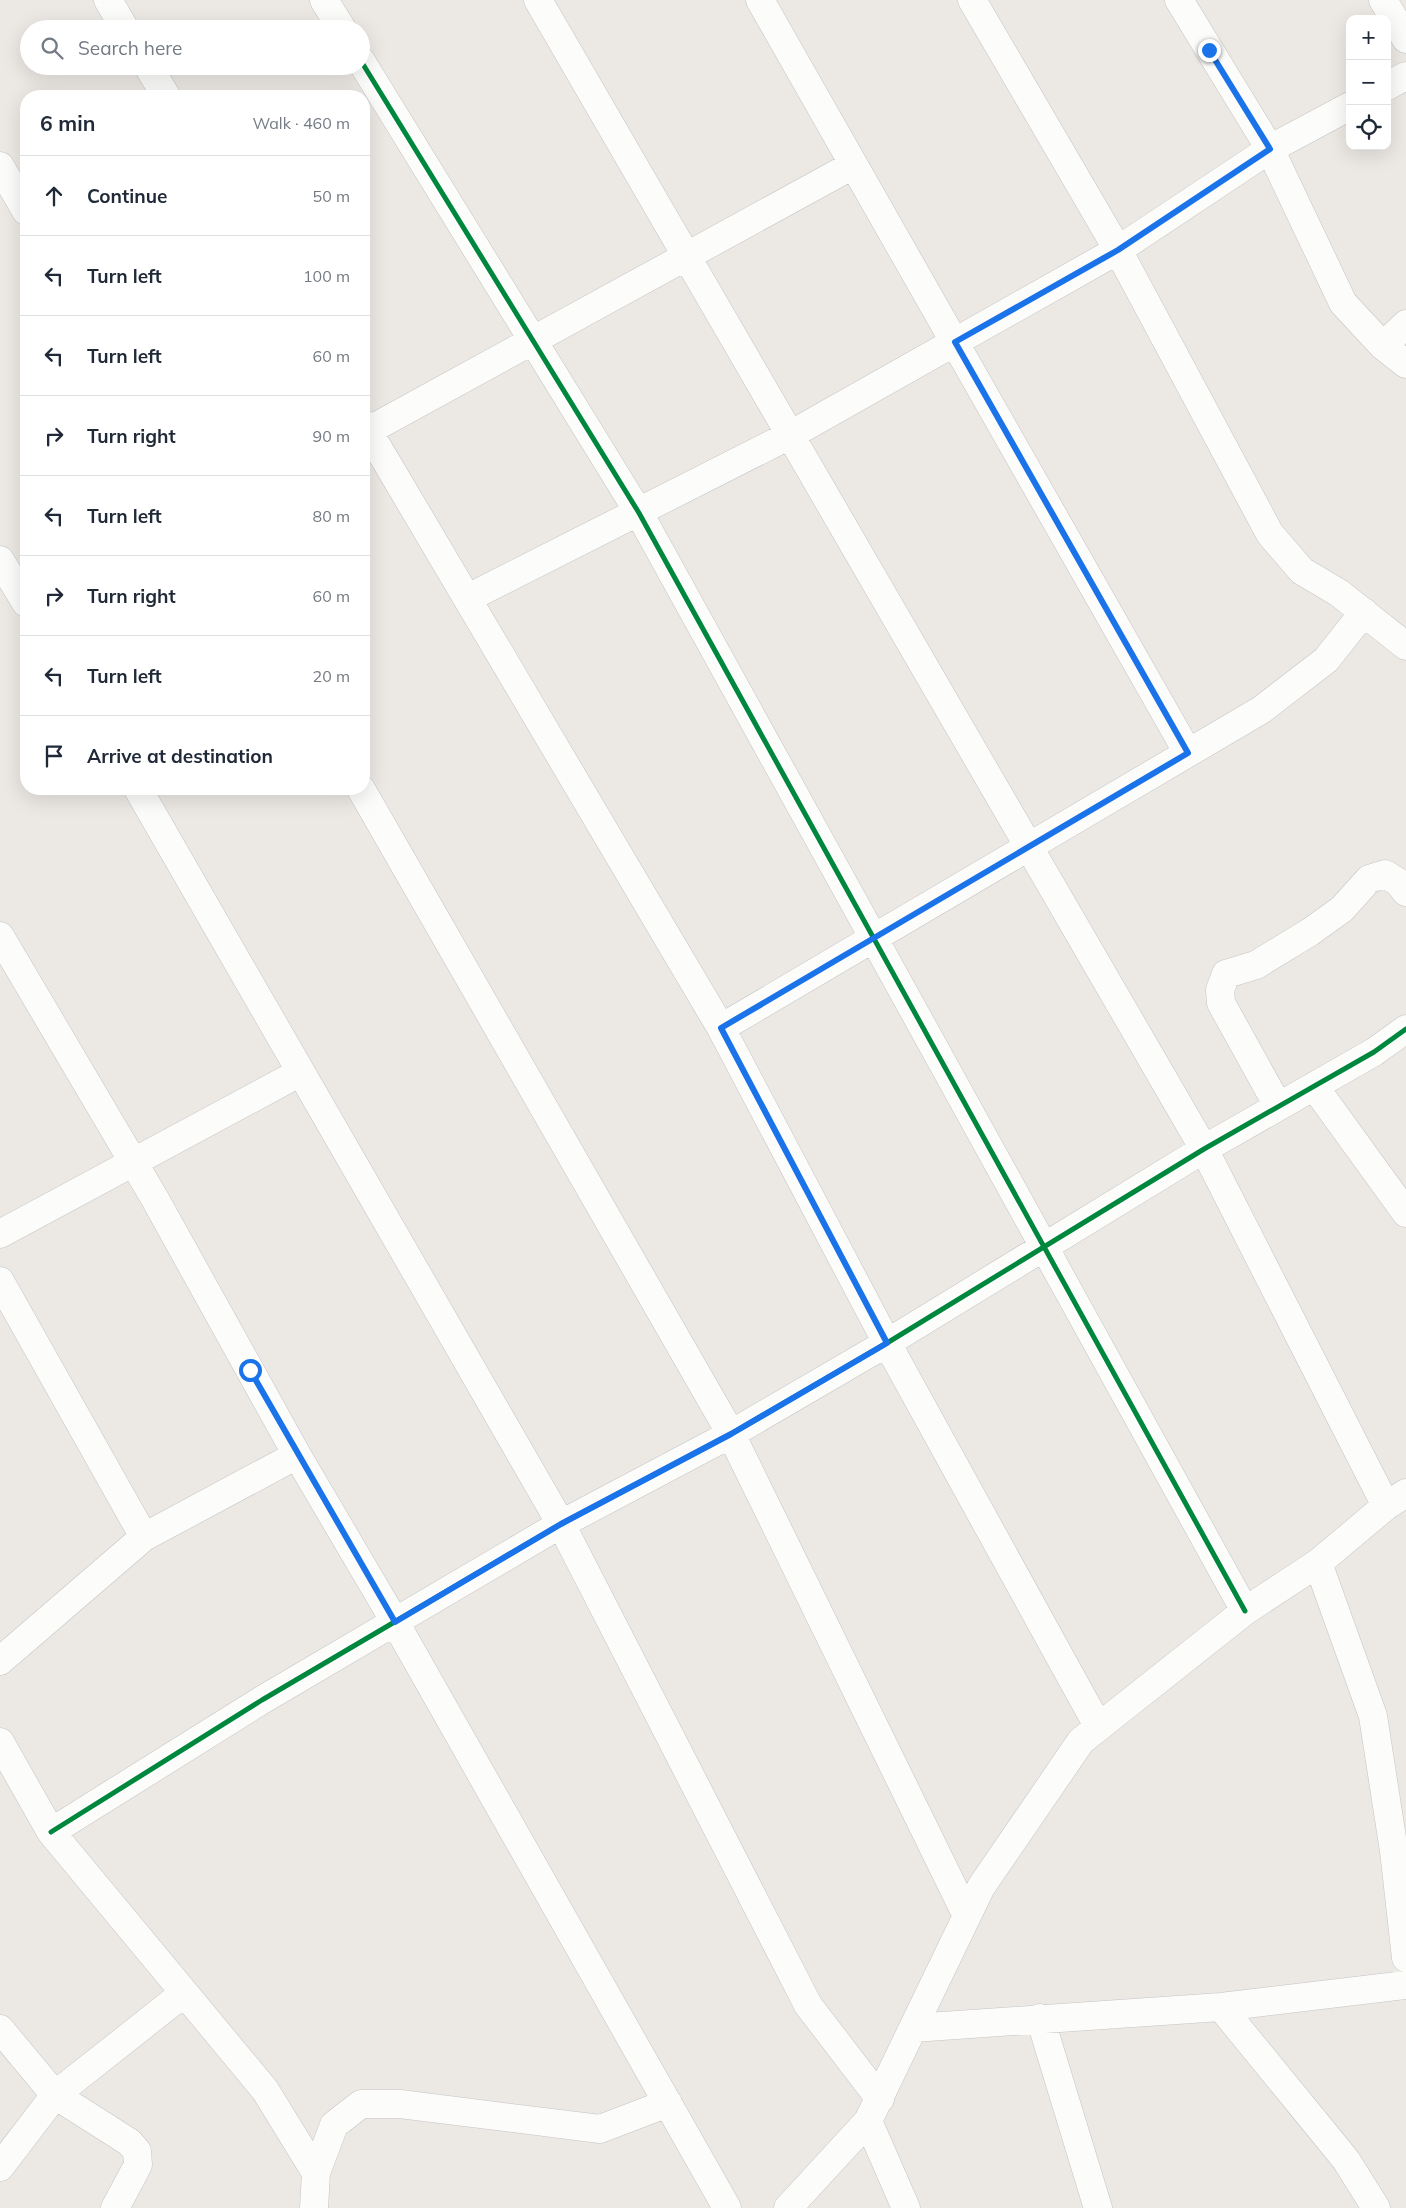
<!DOCTYPE html>
<meta charset="utf-8">
<style>
:root{--surface:#fff;--page:#f2f2f3;--text:#1f2937;--muted:#747a83;--line:#e0e1e3}
body{margin:0;font-family:Mulish,sans-serif;background:var(--page);color:var(--text)}
.controls{position:absolute;right:15px;top:15px;display:grid;overflow:hidden;border-radius:10px;box-shadow:0 5px 20px #0002}
.controls button{width:45px;height:45px;display:grid;place-items:center;padding:0;border:0;border-bottom:1px solid var(--line);background:var(--surface);color:var(--text);font:25px sans-serif}
.stop{position:absolute;width:15px;height:15px;margin:-11px;border:4px solid #1a73e8;border-radius:50%;background:#fff}
.stop.end{background:#1a73e8;border-color:#fff;box-shadow:0 1px 5px #0008}
.list{margin:0;padding:0;list-style:none}
h2{display:flex;justify-content:space-between;align-items:center;height:65px;margin:0;padding:0 20px;font-size:21px}
h2 small{font-size:16px;font-weight:400;color:var(--muted)}
.list li{display:grid;grid-template-columns:32px 1fr auto;gap:15px;align-items:center;box-sizing:border-box;height:80px;padding:0 20px;border-top:1px solid var(--line)}
.list b{display:block;font-size:19px;white-space:nowrap}
.list em{font-size:16px;font-style:normal;color:var(--muted)}
.icon{flex:none;width:28px;height:28px;fill:none;stroke:currentColor;stroke-width:2;stroke-linecap:round;stroke-linejoin:round}
.map{position:relative;flex:none;width:1406px;height:2208px;overflow:hidden}
.search{position:absolute;background:var(--surface);box-shadow:0 5px 20px #0002;left:20px;top:20px;width:350px;height:55px;display:flex;align-items:center;gap:12px;box-sizing:border-box;padding:0 18px;border-radius:28px;color:var(--muted);font-size:19px}
.panel{position:absolute;background:var(--surface);box-shadow:0 5px 20px #0002;left:20px;top:90px;width:350px;height:705px;border-radius:20px}
.map>svg:first-child{display:block}
</style>
<div class="map">
<svg width="1406" height="2208" viewBox="0 0 1406 2208">
<rect width="100%" height="100%" fill="#ece8e4"/>
<g fill="none" stroke-linecap="round" stroke-linejoin="round">
<defs>
<path id="minor" d="M108,0l17,29
M324,0l18,29
M538,0l666,1149 182,357
M760,0l428,753
M972,0l146,250 152,284 32,37 37,22 67,53
M1179,0l91,149 73,154 40,43 23,18
M1383,0l23,39
M361,61l278,452 606,1098
M148,66l18,30
M1387,86l19,-10
M0,166l26,45
M1383,346l23,-22
M364,424l357,604 166,315 211,383
M364,433l489,-268
M0,560l26,43
M468,598l324,-164 326,-184 152,-101 80,-43
M138,789l423,735 247,481 72,94
M361,789l370,645 236,482
M0,936l155,263 142,256 98,167 332,586
M721,1028l540,-318 65,-50 38,-48
M1314,1086l92,127
M1278,1106l-57,-103 -1,-13 6,-16 30,-9 54,-33 32,-23 27,-30 16,-5 13,8 8,10
M0,1234l299,-161
M0,1281l144,256
M1318,1563l55,153 21,135 12,107
M0,1661l144,-124 153,-82
M0,1742l51,90 214,258 51,83 -2,35
M51,1832l211,-132 299,-176 170,-90 156,-91 317,-194 170,-97 32,-23
M1221,2007l125,153 30,48
M1040,2018l58,190
M913,2028l308,-21 185,-22
M0,2029l55,66 74,47 8,9 1,14 -23,43
M868,2121l38,87
M0,2167l55,-72 129,-102
M316,2173l18,-48 27,-21h39l200,25 68,-26
M788,2208l80,-87 113,-234 100,-146 164,-130 73,-48 68,-57 20,-13"/>
</defs>
<!-- minor casing -->
<use href="#minor" stroke="#c5c4c5" stroke-width="29"/>
<!-- minor -->
<use href="#minor" stroke="#fcfcfb" stroke-width="28"/>
<defs>
<path id="cycleway" d="M361,61l278,452 606,1098
M51,1832l211,-132 299,-176 170,-90 156,-91 317,-194 170,-97 32,-23"/>
</defs>
<!-- cycleway casing -->
<use href="#cycleway" stroke="#fff" stroke-width="8"/>
<!-- cycleway -->
<use href="#cycleway" stroke="#00873e" stroke-width="5"/>
</g>
<g fill="none" stroke-linecap="round" stroke-linejoin="round">
<!-- route -->
<path stroke="#1a73e8" stroke-width="6" d="M250,1370l145,252 166,-98 170,-90 156,-91 -166,-315 467,-275 -233,-411 163,-92 152,-101 -61,-99"/>
</g>
</svg>
<div class="controls">
<button>+</button>
<button>−</button>
<button><svg class="icon" aria-label="locate" viewBox="0 0 24 24"><circle cx="12" cy="12" r="6"/><path d="M12 2v4M12 18v4M2 12h4M18 12h4"/></svg></button>
</div>
<div class="stop" style="left:250px;top:1370px"></div>
<div class="stop end" style="left:1209px;top:50px"></div>
<div class="search"><svg class="icon" aria-label="search" viewBox="0 0 24 24"><circle cx="10" cy="10" r="6"/><path d="M15 15l6 6"/></svg>Search here</div>
<section class="panel">
<h2>6 min<small>Walk · 460 m</small></h2>
<ul class="list">
<li><svg class="icon" aria-label="ahead" viewBox="0 0 24 24"><path d="M12 20V5M6 11l6-6 6 6"/></svg><div><b>Continue</b></div><em>50 m</em></li>
<li><svg class="icon" aria-label="left" viewBox="0 0 24 24"><path d="M17 20v-9H6M10 6l-5 5 5 5"/></svg><div><b>Turn left</b></div><em>100 m</em></li>
<li><svg class="icon" aria-label="left" viewBox="0 0 24 24"><path d="M17 20v-9H6M10 6l-5 5 5 5"/></svg><div><b>Turn left</b></div><em>60 m</em></li>
<li><svg class="icon" aria-label="right" viewBox="0 0 24 24"><path d="M7 20v-9h11M14 6l5 5-5 5"/></svg><div><b>Turn right</b></div><em>90 m</em></li>
<li><svg class="icon" aria-label="left" viewBox="0 0 24 24"><path d="M17 20v-9H6M10 6l-5 5 5 5"/></svg><div><b>Turn left</b></div><em>80 m</em></li>
<li><svg class="icon" aria-label="right" viewBox="0 0 24 24"><path d="M7 20v-9h11M14 6l5 5-5 5"/></svg><div><b>Turn right</b></div><em>60 m</em></li>
<li><svg class="icon" aria-label="left" viewBox="0 0 24 24"><path d="M17 20v-9H6M10 6l-5 5 5 5"/></svg><div><b>Turn left</b></div><em>20 m</em></li>
<li><svg class="icon" aria-label="arrive" viewBox="0 0 24 24"><path d="M6 21V4h12l-3 4 3 4H6"/></svg><div><b>Arrive at destination</b></div></li>
</ul>
</section>
</div>
